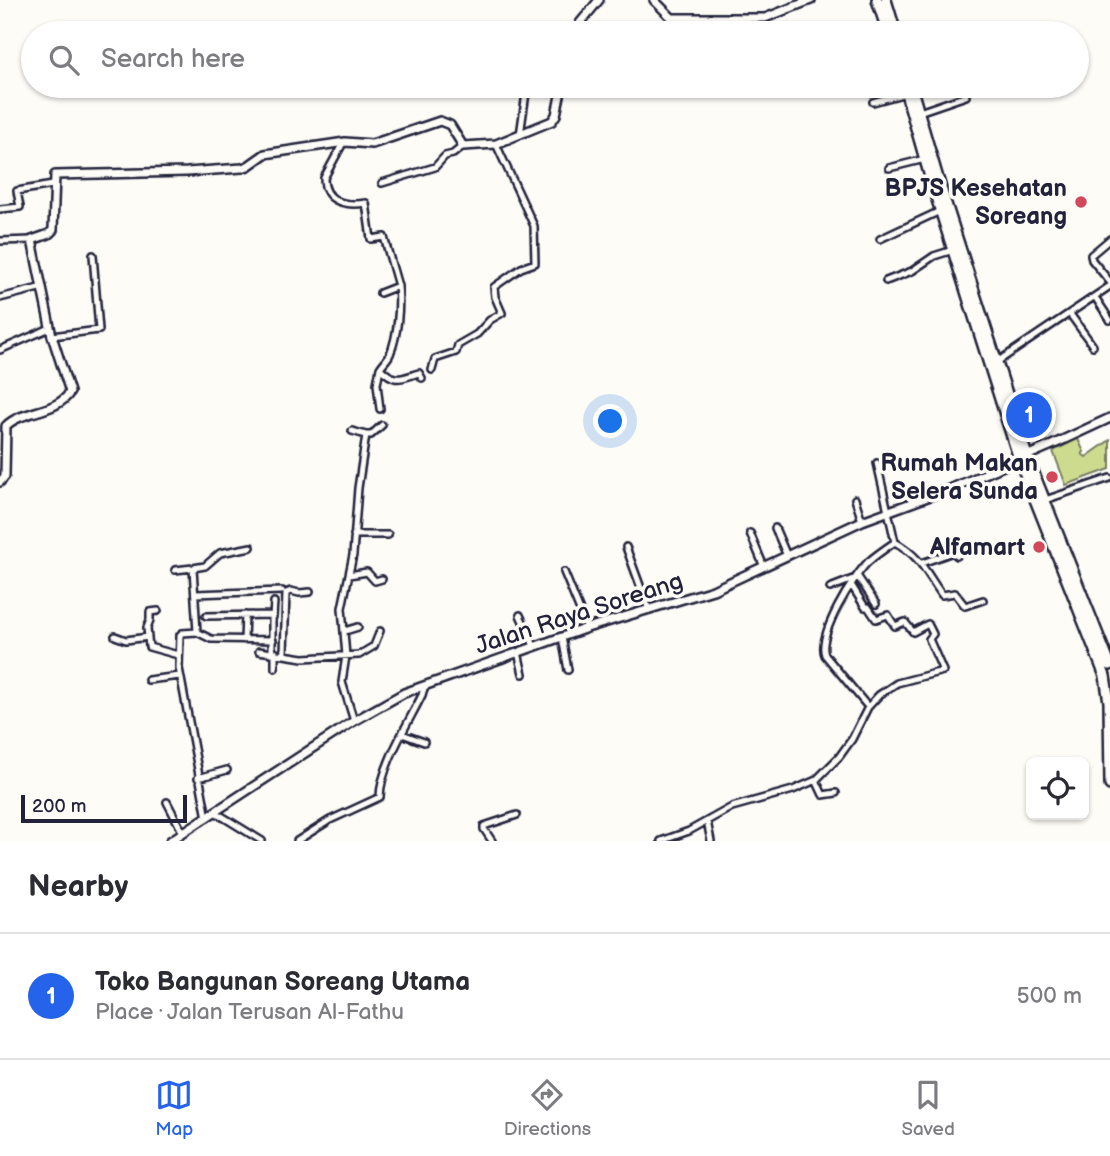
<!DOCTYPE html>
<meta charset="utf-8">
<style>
:root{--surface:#fff;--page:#f2f2f3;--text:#2b2b33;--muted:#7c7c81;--line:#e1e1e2;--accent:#2563eb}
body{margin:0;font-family:"Balsamiq Sans",sans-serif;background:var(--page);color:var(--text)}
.controls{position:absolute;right:21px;bottom:21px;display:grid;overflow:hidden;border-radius:10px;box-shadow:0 2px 5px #0004}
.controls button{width:63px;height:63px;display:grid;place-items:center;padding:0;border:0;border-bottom:2px solid var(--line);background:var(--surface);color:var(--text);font:35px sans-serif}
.scale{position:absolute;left:21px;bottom:18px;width:166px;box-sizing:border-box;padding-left:7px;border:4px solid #22223b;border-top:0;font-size:19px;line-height:24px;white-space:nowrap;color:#22223b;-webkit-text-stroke:5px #fdfcf7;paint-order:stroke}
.you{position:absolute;left:611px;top:422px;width:24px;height:24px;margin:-18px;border:5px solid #fff;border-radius:50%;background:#1a73e8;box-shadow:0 0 0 10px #1a73e833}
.badge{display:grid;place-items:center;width:46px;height:46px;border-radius:50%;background:var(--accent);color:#fff;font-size:23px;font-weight:700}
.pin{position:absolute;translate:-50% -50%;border:4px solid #fff;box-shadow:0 2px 7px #0006}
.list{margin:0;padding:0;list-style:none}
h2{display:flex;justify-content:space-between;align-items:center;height:91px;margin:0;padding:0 28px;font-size:30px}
h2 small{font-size:23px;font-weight:400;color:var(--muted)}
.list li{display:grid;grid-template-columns:46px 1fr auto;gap:21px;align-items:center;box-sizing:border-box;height:126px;padding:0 28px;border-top:2px solid var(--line)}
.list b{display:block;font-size:26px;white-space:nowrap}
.list p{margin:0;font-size:23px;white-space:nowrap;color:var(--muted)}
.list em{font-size:23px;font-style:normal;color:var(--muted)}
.icon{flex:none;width:38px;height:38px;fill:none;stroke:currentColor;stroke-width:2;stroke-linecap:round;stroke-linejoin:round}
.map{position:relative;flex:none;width:1110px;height:841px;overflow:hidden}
.search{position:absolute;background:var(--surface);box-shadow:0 2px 5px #0004;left:21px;right:21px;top:21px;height:77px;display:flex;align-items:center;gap:18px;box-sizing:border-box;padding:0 24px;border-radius:38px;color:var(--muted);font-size:26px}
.sheet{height:217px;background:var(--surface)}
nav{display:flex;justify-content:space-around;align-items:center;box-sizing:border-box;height:98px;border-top:2px solid var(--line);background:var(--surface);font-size:19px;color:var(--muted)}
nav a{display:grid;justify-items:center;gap:4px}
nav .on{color:var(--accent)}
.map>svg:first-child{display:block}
</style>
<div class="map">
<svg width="1110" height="841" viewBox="0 0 1110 841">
<rect width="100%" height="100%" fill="#fdfcf7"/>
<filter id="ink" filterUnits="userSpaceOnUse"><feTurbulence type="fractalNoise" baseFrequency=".0143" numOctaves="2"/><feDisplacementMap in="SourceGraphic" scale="14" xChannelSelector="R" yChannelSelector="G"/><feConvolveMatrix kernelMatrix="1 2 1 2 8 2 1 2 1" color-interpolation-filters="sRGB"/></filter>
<g filter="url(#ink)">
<!-- green -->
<path fill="#cddb8e" stroke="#787e64" stroke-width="2" d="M1078,439l6,13 -2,2 4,3 24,-17v29l-44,16 -13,-34z"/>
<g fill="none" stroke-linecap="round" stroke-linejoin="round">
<defs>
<path id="street" d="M851,90l16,-4
M873,102l33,-9
M919,112l47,-16
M520,135l7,-49
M343,143l-19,35c0,25 23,28 42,25l5,36 13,-2 14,49 -18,7
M889,168l36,-9
M382,183l53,-16 10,-11 8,-2 10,-8
M0,209l20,-2 -3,-16 36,-6
M880,239l60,-28
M1110,239l-19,16 1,5 18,22
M0,241l32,-1
M886,281l26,-10 22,-15 19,-6
M398,286c2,20 0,49 -8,68 -2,5 -7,9 -10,14 16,16 21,10 39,5l3,5
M1095,297l15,23
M0,298l43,-11
M1070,314l23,32
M52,336l47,-6 -6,-75
M0,350l50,-22
M997,362l113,-76
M432,370l3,-11 21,-7 2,-7 19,-11 13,-14 12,-7 -7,-16 -1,-10 27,-19 14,-5 -1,-37 -38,-82
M380,409l-3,-25 3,-16
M352,431l14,4 -8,53 -5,67 -11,53 4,48 -4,26 12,39
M366,435h5l11,-10
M855,499l7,22
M1045,500l65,-22
M775,528l12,28
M750,533l14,34
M354,535h34
M895,542c26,15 30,29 47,53l13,-2 10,13 18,-6
M626,547l23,63
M922,563l31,-11 4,4
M175,570l18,-2
M564,572l23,56
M349,575l18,-3 8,9 7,-2
M830,588l28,-11 18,27
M195,594l87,-3
M158,611l-8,1v8l-3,8 2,19 29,8
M520,615l14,31
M206,616l66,-1v36
M273,617l1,-15
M345,631l13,-4
M197,632l-4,-64 12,-2 15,-13 31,-6
M115,636l11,4 22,-3
M562,637l6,33
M244,640l1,-25
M259,651l44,7 56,-3 15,-9 6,-15
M518,652l5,22
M284,653l2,-60 5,-2 8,2 11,-1
M275,668v-16
M148,680l32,-4
M868,707l-43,-52c-8,-20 28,-78 43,-93 8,-7 18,-14 27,-20l-18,-79
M402,734l22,8
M198,778l29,-8
M816,780l7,15 13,-2
M167,802l16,31
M215,812l47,29
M207,818l-28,-150 1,-33 2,-2 15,-1 14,7 62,1
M707,821l4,20
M297,841l33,-21 50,-23c0,-29 29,-75 42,-102l3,-10
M492,841l-8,-12v-3l33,-11
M661,841l28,-10 43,-24 61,-17 23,-10 23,-23 13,-18 16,-32 11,-12 18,-12 46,-12 -14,-32 4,-5 -5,-10 -15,8 -8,-10 -10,4 -7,-11 -12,4 -8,-12h-3l-13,-21"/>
<path id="secondary" d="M654,0l18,18h93l46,-18
M578,33l2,-10 19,-23
M0,482l5,-6 1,-50c15,-16 52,-13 64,-34l-18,-56 -20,-96 17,-6 4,-4 2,-55 132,-3 55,-4 6,-2 17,-12 80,-12 27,2 68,-23 10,4 13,21 33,-2 56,-23 4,-6 6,-29
M170,841l184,-120 50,-28 183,-65 126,-38 149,-69 90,-33 100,-43 58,-27"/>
<path id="highway" d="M877,0l11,33
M886,0l10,33
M904,86l28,98 87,275 86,217 4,26 1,83
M911,86l28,96 88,274 83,209"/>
</defs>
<!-- street casing -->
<use href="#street" stroke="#22223b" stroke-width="10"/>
<!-- secondary casing -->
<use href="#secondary" stroke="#22223b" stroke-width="12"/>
<!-- highway casing -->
<use href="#highway" stroke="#22223b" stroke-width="14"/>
<!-- street -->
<use href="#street" stroke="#fdfcf7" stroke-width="5"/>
<!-- secondary -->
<use href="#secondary" stroke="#fdfcf7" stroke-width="7"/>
<!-- highway -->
<use href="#highway" stroke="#fdfcf7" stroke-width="9"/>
</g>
</g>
<!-- markers -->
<g fill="#d1495b" stroke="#fdfcf7" stroke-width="2.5">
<circle cx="1081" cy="202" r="7"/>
<circle cx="1052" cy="477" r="7"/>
<circle cx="1039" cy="547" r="7"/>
</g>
<g text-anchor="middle" stroke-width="7" stroke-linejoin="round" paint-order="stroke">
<!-- poi labels -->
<g font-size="24" font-weight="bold" fill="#22223b" stroke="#fdfcf7" text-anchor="end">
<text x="1067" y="196">BPJS Kesehatan<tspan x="1067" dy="28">Soreang</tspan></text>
<text x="1038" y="471">Rumah Makan<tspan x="1038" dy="28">Selera Sunda</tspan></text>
<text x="1025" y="555">Alfamart</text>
</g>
<!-- street labels -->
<g font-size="24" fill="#22223b" stroke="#fdfcf7">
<text transform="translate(579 613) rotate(-18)" y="8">Jalan Raya Soreang</text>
</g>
</g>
</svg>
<div class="controls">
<button><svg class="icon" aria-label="locate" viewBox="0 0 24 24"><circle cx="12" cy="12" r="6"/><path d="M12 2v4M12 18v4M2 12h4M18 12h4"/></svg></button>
</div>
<div class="scale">200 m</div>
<div class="you"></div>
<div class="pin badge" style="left:1029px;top:415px">1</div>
<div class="search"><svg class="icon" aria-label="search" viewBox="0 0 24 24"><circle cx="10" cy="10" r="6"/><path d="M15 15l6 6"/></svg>Search here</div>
</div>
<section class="sheet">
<h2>Nearby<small></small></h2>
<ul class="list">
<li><span class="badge">1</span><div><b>Toko Bangunan Soreang Utama</b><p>Place · Jalan Terusan Al-Fathu</p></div><em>500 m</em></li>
</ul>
</section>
<nav>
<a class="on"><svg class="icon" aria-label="map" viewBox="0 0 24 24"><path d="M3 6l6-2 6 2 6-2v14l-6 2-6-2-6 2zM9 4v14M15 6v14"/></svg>Map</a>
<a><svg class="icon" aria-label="directions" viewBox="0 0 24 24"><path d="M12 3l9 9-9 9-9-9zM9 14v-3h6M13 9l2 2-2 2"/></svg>Directions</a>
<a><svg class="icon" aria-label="saved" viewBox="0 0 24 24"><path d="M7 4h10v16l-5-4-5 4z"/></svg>Saved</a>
</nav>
